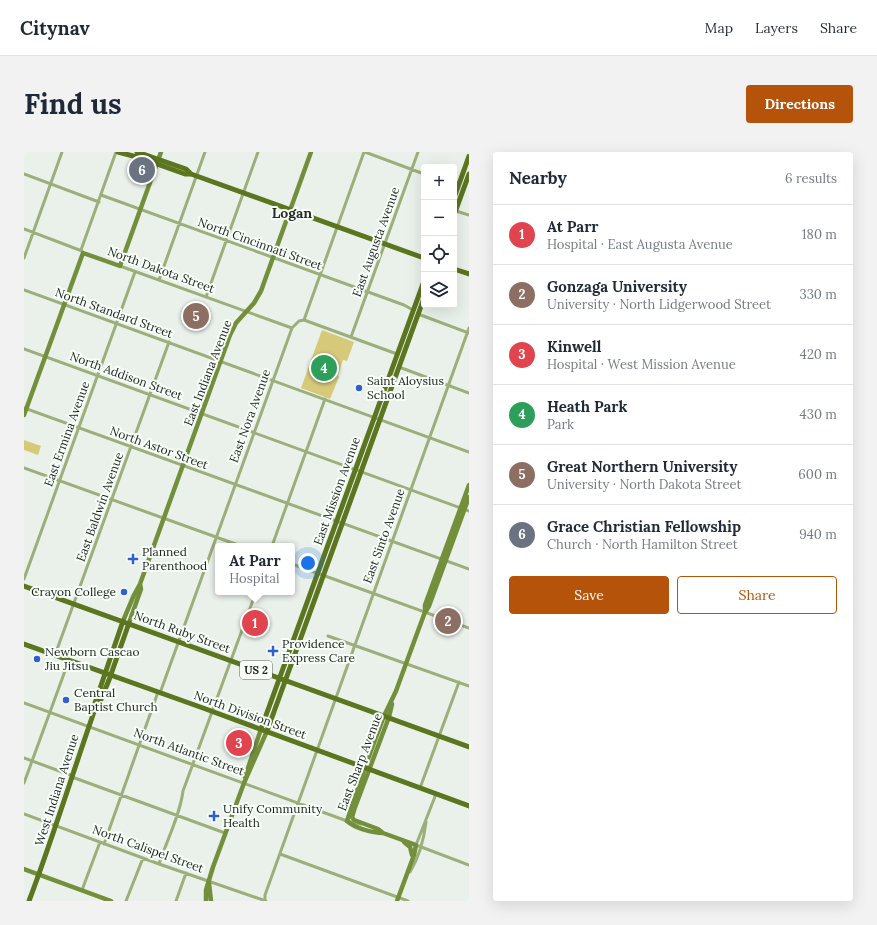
<!DOCTYPE html>
<meta charset="utf-8">
<style>
:root{--surface:#fff;--page:#f2f2f3;--text:#1f2937;--muted:#747a83;--line:#e0e1e3;--accent:#b45309}
body{margin:0;font-family:Lora,serif;background:var(--page);color:var(--text)}
.controls{position:absolute;right:12px;top:12px;display:grid;overflow:hidden;border-radius:4px;box-shadow:0 4px 16px #0002}
.controls button{width:36px;height:36px;display:grid;place-items:center;padding:0;border:0;border-bottom:1px solid var(--line);background:var(--surface);color:var(--text);font:20px sans-serif}
.you{position:absolute;left:284px;top:411px;width:14px;height:14px;margin:-10px;border:3px solid #fff;border-radius:50%;background:#1a73e8;box-shadow:0 0 0 6px #1a73e833}
.badge{display:grid;place-items:center;width:26px;height:26px;border-radius:50%;background:var(--accent);color:#fff;font-size:13px;font-weight:700}
.pin{position:absolute;translate:-50% -50%;border:2px solid #fff;box-shadow:0 1px 4px #0006}
.popup{position:absolute;left:191px;top:391px;width:80px;height:52px;box-sizing:border-box;display:grid;place-content:center;border-radius:4px;background:var(--surface);filter:drop-shadow(0 1px 3px #0005);font-size:13px;white-space:nowrap;color:var(--muted)}
.popup b{font-size:15px;color:var(--text)}
.popup::after{content:'';position:absolute;left:50%;top:100%;margin-left:-8px;border:8px solid transparent;border-top-color:var(--surface)}
.list{margin:0;padding:0;list-style:none}
h2{display:flex;justify-content:space-between;align-items:center;height:52px;margin:0;padding:0 16px;font-size:17px}
h2 small{font-size:13px;font-weight:400;color:var(--muted)}
.list li{display:grid;grid-template-columns:26px 1fr auto;gap:12px;align-items:center;box-sizing:border-box;height:60px;padding:0 16px;border-top:1px solid var(--line)}
.list b{display:block;font-size:15px;white-space:nowrap}
.list p{margin:0;font-size:13px;white-space:nowrap;color:var(--muted)}
.list em{font-size:13px;font-style:normal;color:var(--muted)}
.actions{display:flex;gap:8px;padding:12px 16px}
.actions a{flex:1;padding:9px 0;border:1px solid var(--accent);border-radius:4px;text-align:center;font-size:14px;color:var(--accent)}
.actions .main{background:var(--accent);color:#fff}
.icon{flex:none;width:22px;height:22px;fill:none;stroke:currentColor;stroke-width:2;stroke-linecap:round;stroke-linejoin:round}
.map{position:relative;flex:none;width:445px;height:749px;overflow:hidden;border-radius:4px}
header{display:flex;align-items:center;gap:24px;box-sizing:border-box;height:56px;padding:0 20px;background:var(--surface);border-bottom:1px solid var(--line)}
header strong{font-size:19px}
nav{display:flex;gap:22px;margin-inline-start:auto;font-size:14px}
.intro{display:flex;align-items:center;justify-content:space-between;box-sizing:border-box;height:96px;padding:0 24px}
h1{margin:0;font-size:28px}
.button{padding:10px 18px;border-radius:4px;background:var(--accent);color:#fff;font-size:14px;font-weight:700}
main{display:flex;gap:24px;padding:0 24px}
aside{flex:1;background:var(--surface);border-radius:4px;box-shadow:0 4px 16px #0002}
.map>svg:first-child{display:block}
</style>
<header>
<strong>Citynav</strong>
<nav><a>Map</a><a>Layers</a><a>Share</a></nav>
</header>
<div class="intro"><h1>Find us</h1><a class="button">Directions</a></div>
<main>
<div class="map">
<svg width="445" height="749" viewBox="0 0 445 749">
<rect width="100%" height="100%" fill="#eaf1eb"/>
<!-- green -->
<path fill="#d6ca7a" d="M298,178l32,12 -7,19 -4,-1 -5,15 1,2 -9,22 -29,-11z
M0,288l17,6 -3,9 -14,-5z"/>
<g fill="none" stroke-linecap="round" stroke-linejoin="round">
<!-- street -->
<path stroke="#9caf7a" stroke-width="3" d="M341,0l59,22
M0,22l75,28
M77,43l303,110 9,5
M432,59l13,4
M0,77l58,22
M57,98l35,-98
M0,106l38,-106
M96,114l172,62
M135,128l46,-128
M0,138l445,162
M182,145l52,-145
M394,162l51,19
M280,168l93,34
M327,185l67,-185
M0,197l445,162
M375,215l70,26
M0,256l445,161
M0,316l217,78
M248,394l53,-147
M268,412l177,64
M0,427l111,-307
M304,484l141,50
M31,503l114,-313
M136,541l132,-365 7,-7 5,-1 60,-168
M0,551l323,118 14,3
M0,606l49,18
M48,625l153,56
M0,631l45,-123
M396,636l39,-106
M412,642l-20,51 53,20
M0,662l135,50 107,37
M80,692l54,-152
M256,702l128,47
M135,712c8,-24 21,-49 24,-73l73,-199
M386,720c9,-15 14,-33 16,-50
M58,738l18,-48
M102,749l17,-43
M152,749l10,-28
M241,749v-6l204,-567"/>
<!-- secondary -->
<path stroke="#748f3b" stroke-width="4.5" d="M0,263l59,-162 37,13 41,-114
M402,459l3,-5 40,-109
M99,469l11,-26 6,-11 90,-249 6,-12 18,-20 7,-12 50,-139
M105,471l12,-34 -1,-5
M221,625l16,-48
M331,655l-3,10 2,3 24,9 5,4 33,12 -2,10 -17,46
M330,658l35,-93 3,-13
M323,669l18,-54 19,-51 12,-25 19,-52 10,-27v-7l44,-120
M323,669c8,7 25,12 36,12
M380,690l6,5 2,8
M0,717l87,32
M185,731l2,18
M182,749v-11l7,-23 31,-84 23,-52"/>
<!-- primary -->
<path stroke="#5c751f" stroke-width="5" d="M94,0l19,5 48,17h6l233,84
M113,0l49,17 5,5
M430,46l15,-42
M430,63l15,-41
M430,117l15,5
M0,434l445,161
M0,492l179,64 266,98
M71,557v-6l28,-82
M237,577l163,-448
M243,579l157,-433
M5,749c24,-64 44,-129 66,-192l4,-5 10,-24 20,-57"/>
</g>
<!-- markers -->
<g fill="#335ece" stroke="#f7fff8" stroke-width="1.5">
<circle cx="335" cy="236" r="4"/>
<path d="M107 401h4v4h4v4h-4v4h-4v-4h-4v-4h4z"/>
<circle cx="100" cy="440" r="4"/>
<path d="M247 493h4v4h4v4h-4v4h-4v-4h-4v-4h4z"/>
<circle cx="13" cy="507" r="4"/>
<circle cx="42" cy="548" r="4"/>
<path d="M188 658h4v4h4v4h-4v4h-4v-4h-4v-4h4z"/>
</g>
<g text-anchor="middle" stroke-width="4" stroke-linejoin="round" paint-order="stroke">
<!-- shield labels -->
<rect fill="#f7fff8" stroke="#5e635f" stroke-width="1" x="216" y="509" width="32" height="18" rx="3"/>
<g font-size="11" font-weight="bold" fill="#1d201d">
<text x="232" y="522">US 2</text>
</g>
<!-- street labels -->
<g font-size="12" fill="#1d201d" stroke="#f7fff8">
<text transform="translate(352 90) rotate(-70)" y="4">East Augusta Avenue</text>
<text transform="translate(236 92) rotate(20)" y="4">North Cincinnati Street</text>
<text transform="translate(137 118) rotate(20)" y="4">North Dakota Street</text>
<text transform="translate(90 161) rotate(20)" y="4">North Standard Street</text>
<text transform="translate(184 221) rotate(-69)" y="4">East Indiana Avenue</text>
<text transform="translate(102 224) rotate(20)" y="4">North Addison Street</text>
<text transform="translate(226 264) rotate(-70)" y="4">East Nora Avenue</text>
<text transform="translate(43 282) rotate(-70)" y="4">East Ermina Avenue</text>
<text transform="translate(135 296) rotate(20)" y="4">North Astor Street</text>
<text transform="translate(313 339) rotate(-70)" y="4">East Mission Avenue</text>
<text transform="translate(76 355) rotate(-70)" y="4">East Baldwin Avenue</text>
<text transform="translate(360 384) rotate(-70)" y="4">East Sinto Avenue</text>
<text transform="translate(158 480) rotate(20)" y="4">North Ruby Street</text>
<text transform="translate(226 563) rotate(20)" y="4">North Division Street</text>
<text transform="translate(165 600) rotate(20)" y="4">North Atlantic Street</text>
<text transform="translate(336 610) rotate(-69)" y="4">East Sharp Avenue</text>
<text transform="translate(33 638) rotate(-72)" y="4">West Indiana Avenue</text>
<text transform="translate(124 697) rotate(20)" y="4">North Calispel Street</text>
</g>
<!-- poi labels -->
<g font-size="12" fill="#1d201d" stroke="#f7fff8" text-anchor="start">
<text x="343" y="233">Saint Aloysius<tspan x="343" dy="14">School</tspan></text>
<text x="118" y="404">Planned<tspan x="118" dy="14">Parenthood</tspan></text>
<text x="92" y="444" text-anchor="end">Crayon College</text>
<text x="258" y="496">Providence<tspan x="258" dy="14">Express Care</tspan></text>
<text x="21" y="504">Newborn Cascao<tspan x="21" dy="14">Jiu Jitsu</tspan></text>
<text x="50" y="545">Central<tspan x="50" dy="14">Baptist Church</tspan></text>
<text x="199" y="661">Unify Community<tspan x="199" dy="14">Health</tspan></text>
</g>
<!-- quarter labels -->
<g font-size="14" font-weight="bold" fill="#282d28" stroke="#f7fff8">
<text x="268" y="66">Logan</text>
</g>
</g>
</svg>
<div class="controls">
<button>+</button>
<button>−</button>
<button><svg class="icon" aria-label="locate" viewBox="0 0 24 24"><circle cx="12" cy="12" r="6"/><path d="M12 2v4M12 18v4M2 12h4M18 12h4"/></svg></button>
<button><svg class="icon" aria-label="layers" viewBox="0 0 24 24"><path d="M12 4l9 5-9 5-9-5zM3 14l9 5 9-5"/></svg></button>
</div>
<div class="you"></div>
<div class="pin badge" style="left:231px;top:471px;background:#e0444e">1</div>
<div class="popup"><b>At Parr</b>Hospital</div>
<div class="pin badge" style="left:424px;top:469px;background:#8d6e63">2</div>
<div class="pin badge" style="left:215px;top:591px;background:#e0444e">3</div>
<div class="pin badge" style="left:300px;top:216px;background:#2e9e5b">4</div>
<div class="pin badge" style="left:172px;top:164px;background:#8d6e63">5</div>
<div class="pin badge" style="left:118px;top:18px;background:#6b7280">6</div>
</div>
<aside>
<h2>Nearby<small>6 results</small></h2>
<ul class="list">
<li><span class="badge" style="background:#e0444e">1</span><div><b>At Parr</b><p>Hospital · East Augusta Avenue</p></div><em>180 m</em></li>
<li><span class="badge" style="background:#8d6e63">2</span><div><b>Gonzaga University</b><p>University · North Lidgerwood Street</p></div><em>330 m</em></li>
<li><span class="badge" style="background:#e0444e">3</span><div><b>Kinwell</b><p>Hospital · West Mission Avenue</p></div><em>420 m</em></li>
<li><span class="badge" style="background:#2e9e5b">4</span><div><b>Heath Park</b><p>Park</p></div><em>430 m</em></li>
<li><span class="badge" style="background:#8d6e63">5</span><div><b>Great Northern University</b><p>University · North Dakota Street</p></div><em>600 m</em></li>
<li><span class="badge" style="background:#6b7280">6</span><div><b>Grace Christian Fellowship</b><p>Church · North Hamilton Street</p></div><em>940 m</em></li>
</ul>
<div class="actions"><a class="main">Save</a><a>Share</a></div>
</aside>
</main>
